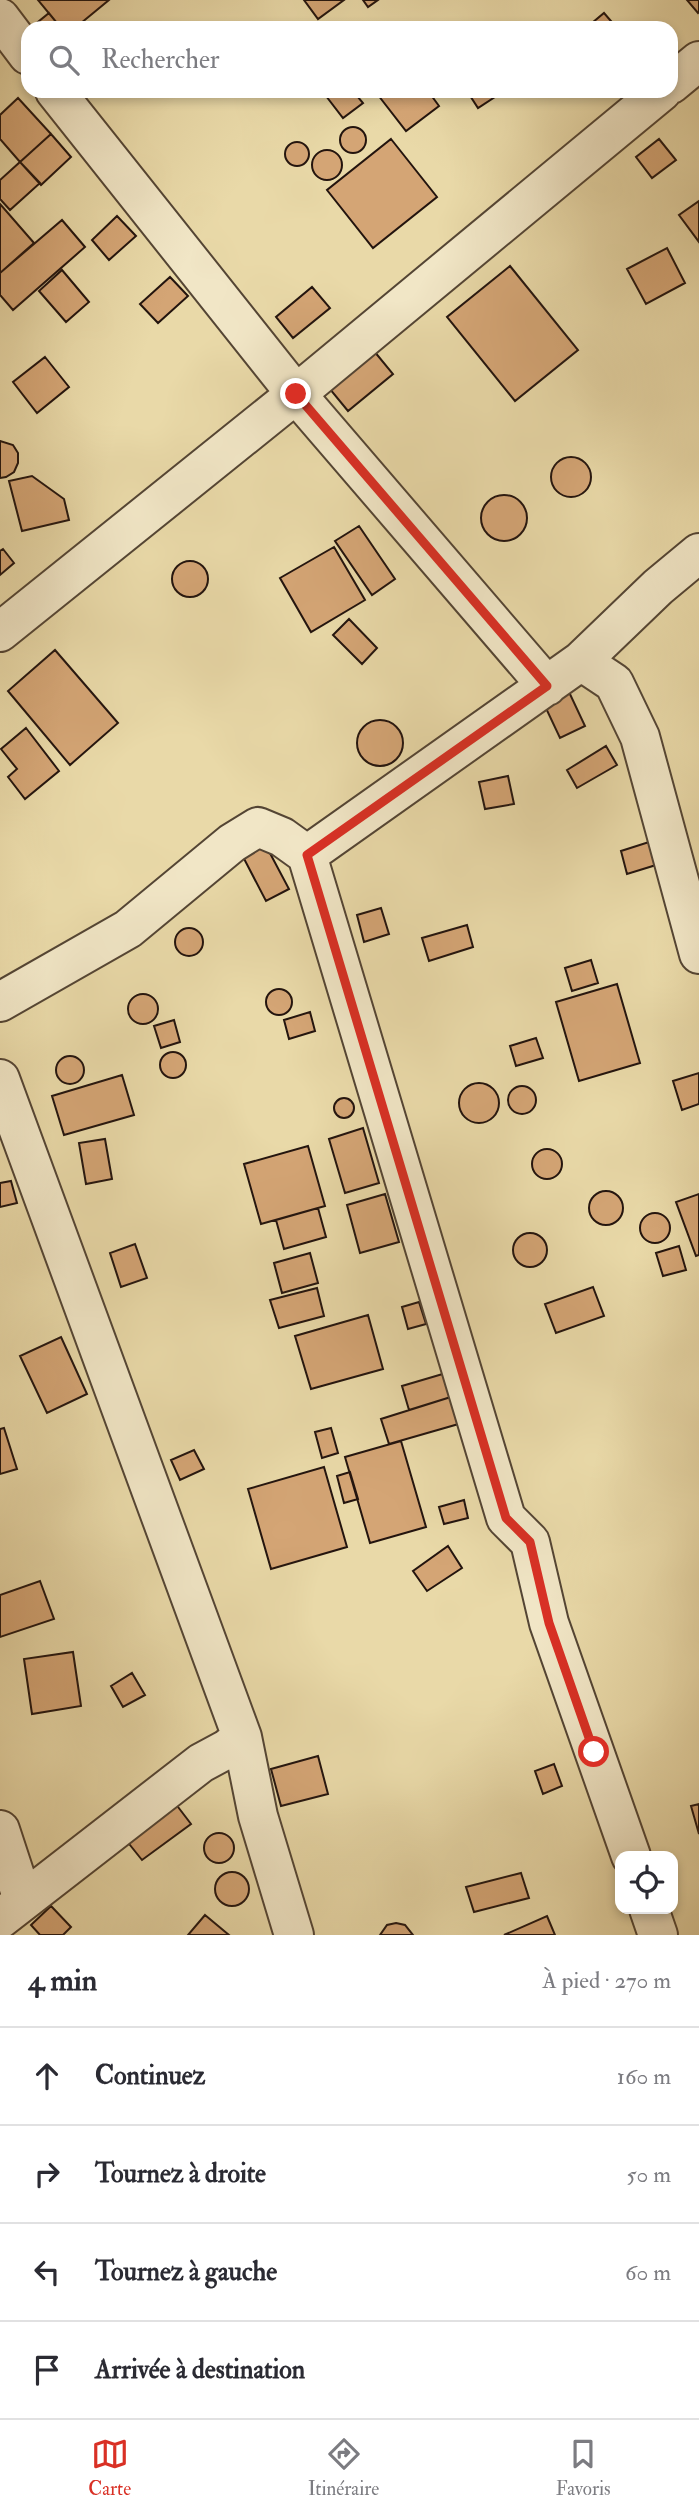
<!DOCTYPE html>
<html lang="fr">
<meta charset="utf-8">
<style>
:root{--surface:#fff;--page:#f7f7f7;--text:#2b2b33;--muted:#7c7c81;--line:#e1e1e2;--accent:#d93025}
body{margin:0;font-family:"IM FELL Double Pica",serif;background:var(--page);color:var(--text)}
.controls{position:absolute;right:21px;bottom:21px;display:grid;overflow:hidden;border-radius:14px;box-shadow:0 4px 10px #0003}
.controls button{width:63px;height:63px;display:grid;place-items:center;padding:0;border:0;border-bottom:2px solid var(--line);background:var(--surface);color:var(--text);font:35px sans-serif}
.stop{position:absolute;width:21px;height:21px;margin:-16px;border:5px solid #d93025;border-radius:50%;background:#fff}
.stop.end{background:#d93025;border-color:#fff;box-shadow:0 2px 7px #0008}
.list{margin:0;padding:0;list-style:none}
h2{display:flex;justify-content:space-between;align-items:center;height:91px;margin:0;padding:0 28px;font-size:30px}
h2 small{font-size:23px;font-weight:400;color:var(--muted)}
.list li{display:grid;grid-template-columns:46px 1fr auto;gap:21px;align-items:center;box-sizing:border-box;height:98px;padding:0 28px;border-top:2px solid var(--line)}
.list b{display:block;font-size:26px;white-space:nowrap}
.list em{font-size:23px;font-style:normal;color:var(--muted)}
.icon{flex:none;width:38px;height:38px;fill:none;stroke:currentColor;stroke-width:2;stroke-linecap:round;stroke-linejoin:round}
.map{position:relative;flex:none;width:699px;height:1935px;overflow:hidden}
.search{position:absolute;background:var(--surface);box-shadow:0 4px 10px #0003;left:21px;right:21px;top:21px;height:77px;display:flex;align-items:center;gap:18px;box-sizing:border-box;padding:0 24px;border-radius:21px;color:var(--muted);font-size:26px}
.sheet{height:483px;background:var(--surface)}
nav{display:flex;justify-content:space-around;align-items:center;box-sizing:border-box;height:98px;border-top:2px solid var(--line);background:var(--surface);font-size:19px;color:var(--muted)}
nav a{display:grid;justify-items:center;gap:4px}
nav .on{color:var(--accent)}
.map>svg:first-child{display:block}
</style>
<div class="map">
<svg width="699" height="1935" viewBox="0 0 699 1935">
<rect width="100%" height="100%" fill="#e9d9a8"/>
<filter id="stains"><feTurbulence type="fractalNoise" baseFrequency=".00286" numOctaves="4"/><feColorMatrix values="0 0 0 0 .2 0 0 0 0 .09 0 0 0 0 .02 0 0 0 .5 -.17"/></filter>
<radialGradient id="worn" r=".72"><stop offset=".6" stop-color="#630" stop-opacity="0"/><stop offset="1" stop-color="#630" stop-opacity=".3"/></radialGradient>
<!-- building -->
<path fill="#d4a575" stroke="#23140e" stroke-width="2" d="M38,0h71l-34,28h-14z
M304,0h40l-26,19z
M363,0h15l-10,7z
M687,0h12v12l-1,1z
M49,13l12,15h-18l-5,-6z
M604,13l13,15h-31z
M332,91h21l10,12 -20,15 -17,-22z
M383,91h45l11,15 -33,25 -28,-36z
M467,91h37l-26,17z
M18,98l33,36 -31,28 -20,-23v-24z
M340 140a13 13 0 1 1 26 0a13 13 0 1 1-26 0Z
M51,134l20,23 -30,28 -21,-23z
M391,139l46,58 -64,51 -46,-58z
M659,139l17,21 -24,18 -16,-21z
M285 154a12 12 0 1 1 24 0a12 12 0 1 1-24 0Z
M312 165a15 15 0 1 1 30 0a15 15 0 1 1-30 0Z
M20,162l20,21 -30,27 -10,-11v-19z
M699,201v41l-20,-27z
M0,204l34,39 -34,30z
M117,216l19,20 -27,24 -17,-20z
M62,220l23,27 -72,63 -13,-15v-22z
M667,248l18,35 -39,21 -19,-35z
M510,266l68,84 -63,51 -68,-84z
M62,270l27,32 -23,20 -27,-31z
M170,277l18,19 -30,27 -18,-19z
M312,287l18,21 -37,30 -17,-21z
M374,351l19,23 -45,37 -19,-23z
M45,357l24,30 -32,26 -24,-31z
M0,441l13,4 5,8v10l-4,9 -8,5 -6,1z
M551 477a20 20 0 1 1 40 0a20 20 0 1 1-40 0Z
M32,476l32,23 5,21 -47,11 -13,-50z
M481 518a23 23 0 1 1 46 0a23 23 0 1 1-46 0Z
M359,526l36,53 -23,16 -37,-54z
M334,547l31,53 -54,32 -31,-54z
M3,549l11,14 -14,12v-24z
M172 579a18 18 0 1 1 36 0a18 18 0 1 1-36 0Z
M349,619l28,29 -15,16 -29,-29z
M55,650l63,73 -48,42 -62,-74z
M569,692l16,34 -25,12 -16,-34z
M357 743a23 23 0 1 1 46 0a23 23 0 1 1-46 0Z
M26,728l33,43 -34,28 -17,-22 9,-8 -16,-20z
M606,746l11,19 -40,23 -10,-18z
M508,776l6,28 -29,5 -6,-27z
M263,840l26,49 -23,12 -26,-50z
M649,842l7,23 -29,9 -6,-23z
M381,908l8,26 -25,8 -7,-27z
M467,925l6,22 -44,14 -7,-23z
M175 942a14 14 0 1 1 28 0a14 14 0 1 1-28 0Z
M591,960l7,23 -26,8 -7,-23z
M617,984l23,79 -61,18 -23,-79z
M266 1002a13 13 0 1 1 26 0a13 13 0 1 1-26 0Z
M128 1009a15 15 0 1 1 30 0a15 15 0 1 1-30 0Z
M310,1012l5,19 -26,8 -5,-19z
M174,1020l6,22 -19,6 -7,-22z
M536,1038l7,20 -27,8 -6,-20z
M160 1065a13 13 0 1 1 26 0a13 13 0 1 1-26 0Z
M56 1070a14 14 0 1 1 28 0a14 14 0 1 1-28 0Z
M699,1073v31l-17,6 -9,-29z
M122,1075l12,40 -70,20 -12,-39z
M459 1103a20 20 0 1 1 40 0a20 20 0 1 1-40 0Z
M508 1100a14 14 0 1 1 28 0a14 14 0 1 1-28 0Z
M334 1108a10 10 0 1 1 20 0a10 10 0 1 1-20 0Z
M363,1128l16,55 -34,10 -16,-54z
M105,1139l7,40 -26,5 -7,-41z
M308,1146l17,60 -64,18 -17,-60z
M532 1164a15 15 0 1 1 30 0a15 15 0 1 1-30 0Z
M11,1181l6,22 -17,4v-24z
M589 1208a17 17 0 1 1 34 0a17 17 0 1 1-34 0Z
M385,1194l14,48 -39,11 -13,-48z
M699,1194v61l-3,1 -20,-54z
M318,1208l8,29 -42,12 -8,-29z
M640 1228a15 15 0 1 1 30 0a15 15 0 1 1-30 0Z
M513 1250a17 17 0 1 1 34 0a17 17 0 1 1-34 0Z
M135,1244l12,34 -26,9 -11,-34z
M679,1246l7,24 -23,6 -7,-23z
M310,1253l8,30 -36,10 -8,-30z
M593,1287l11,29 -48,17 -11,-29z
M317,1288l7,28 -45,12 -9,-28z
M419,1302l7,22 -18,5 -6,-22z
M368,1315l15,54 -72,20 -16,-53z
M61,1337l26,57 -40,19 -27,-57z
M446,1373l8,23 -45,14 -7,-24z
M454,1396l8,27 -73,21 -8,-25z
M4,1428l13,41 -17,5v-45z
M331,1428l7,25 -16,5 -7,-26z
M401,1441l25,86 -56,16 -25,-86z
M194,1450l10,19 -24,11 -9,-20z
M324,1467l23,80 -76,22 -23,-80z
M350,1472l8,27 -14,4 -7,-27z
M464,1500l4,18 -24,6 -5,-17z
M448,1546l14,22 -35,23 -14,-20z
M40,1581l14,38 -54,18v-42z
M73,1652l8,54 -49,8 -8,-55z
M132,1673l13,22 -22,12 -12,-21z
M318,1756l10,38 -47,12 -10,-37z
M554,1764l8,22 -19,8 -8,-23z
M175,1803l16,21 -49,36 -16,-20z
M699,1804v30l-8,-28z
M204 1848a15 15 0 1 1 30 0a15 15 0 1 1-30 0Z
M215 1889a17 17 0 1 1 34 0a17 17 0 1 1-34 0Z
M521,1873l8,25 -55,14 -8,-25z
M51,1906l20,21 -8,8h-23l-9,-10z
M205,1915l24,20h-41z
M547,1916l8,19h-51z
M396,1923l9,2 8,10h-33l7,-10z"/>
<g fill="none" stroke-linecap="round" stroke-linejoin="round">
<defs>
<path id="minor" d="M0,18l28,37
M671,84l28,-23
M55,91l241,303 251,292
M0,632l296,-238 366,-303
M581,661l33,22 26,54 59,217
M307,855l274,-194 77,-74 41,-34
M0,1002l128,-73 104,-86 26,-16 24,10 25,18 199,663 24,24 19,81 82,233
M0,1079l242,658 16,79 36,119
M0,1830l23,70
M649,1909l9,26
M0,1919l201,-156 26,-14 15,-12"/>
</defs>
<!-- minor casing -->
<use href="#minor" stroke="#544534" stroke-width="42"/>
<!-- minor -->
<use href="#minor" stroke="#f1e6c6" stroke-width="38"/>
</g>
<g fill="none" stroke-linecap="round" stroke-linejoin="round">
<!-- route -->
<path stroke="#d93025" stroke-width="9" d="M296,394l251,292 -240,169 199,663 24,24 19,81 45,129"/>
</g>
<rect width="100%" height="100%" filter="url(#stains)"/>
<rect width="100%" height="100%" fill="url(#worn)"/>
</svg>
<div class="controls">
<button><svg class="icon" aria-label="locate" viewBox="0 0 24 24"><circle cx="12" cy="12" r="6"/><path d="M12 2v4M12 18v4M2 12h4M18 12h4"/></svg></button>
</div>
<div class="stop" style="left:594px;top:1752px"></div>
<div class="stop end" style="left:296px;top:394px"></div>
<div class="search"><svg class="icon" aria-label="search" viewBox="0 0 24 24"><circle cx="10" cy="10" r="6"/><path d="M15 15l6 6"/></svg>Rechercher</div>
</div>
<section class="sheet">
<h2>4 min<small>À pied · 270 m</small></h2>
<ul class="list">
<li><svg class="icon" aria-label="ahead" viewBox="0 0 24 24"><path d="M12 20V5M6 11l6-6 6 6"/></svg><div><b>Continuez</b></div><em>160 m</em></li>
<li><svg class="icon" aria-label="right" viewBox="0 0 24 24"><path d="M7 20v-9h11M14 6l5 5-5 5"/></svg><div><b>Tournez à droite</b></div><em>50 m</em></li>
<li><svg class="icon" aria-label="left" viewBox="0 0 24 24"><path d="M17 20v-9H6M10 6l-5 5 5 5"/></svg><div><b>Tournez à gauche</b></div><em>60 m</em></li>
<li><svg class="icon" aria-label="arrive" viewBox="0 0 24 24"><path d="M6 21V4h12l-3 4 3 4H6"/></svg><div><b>Arrivée à destination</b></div></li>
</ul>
</section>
<nav>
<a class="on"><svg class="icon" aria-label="map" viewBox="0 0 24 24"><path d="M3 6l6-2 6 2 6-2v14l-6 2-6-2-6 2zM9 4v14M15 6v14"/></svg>Carte</a>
<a><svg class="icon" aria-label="directions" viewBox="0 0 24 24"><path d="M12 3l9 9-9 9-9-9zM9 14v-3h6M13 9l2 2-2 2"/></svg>Itinéraire</a>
<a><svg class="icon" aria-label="saved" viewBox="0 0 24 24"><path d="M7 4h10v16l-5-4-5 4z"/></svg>Favoris</a>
</nav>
